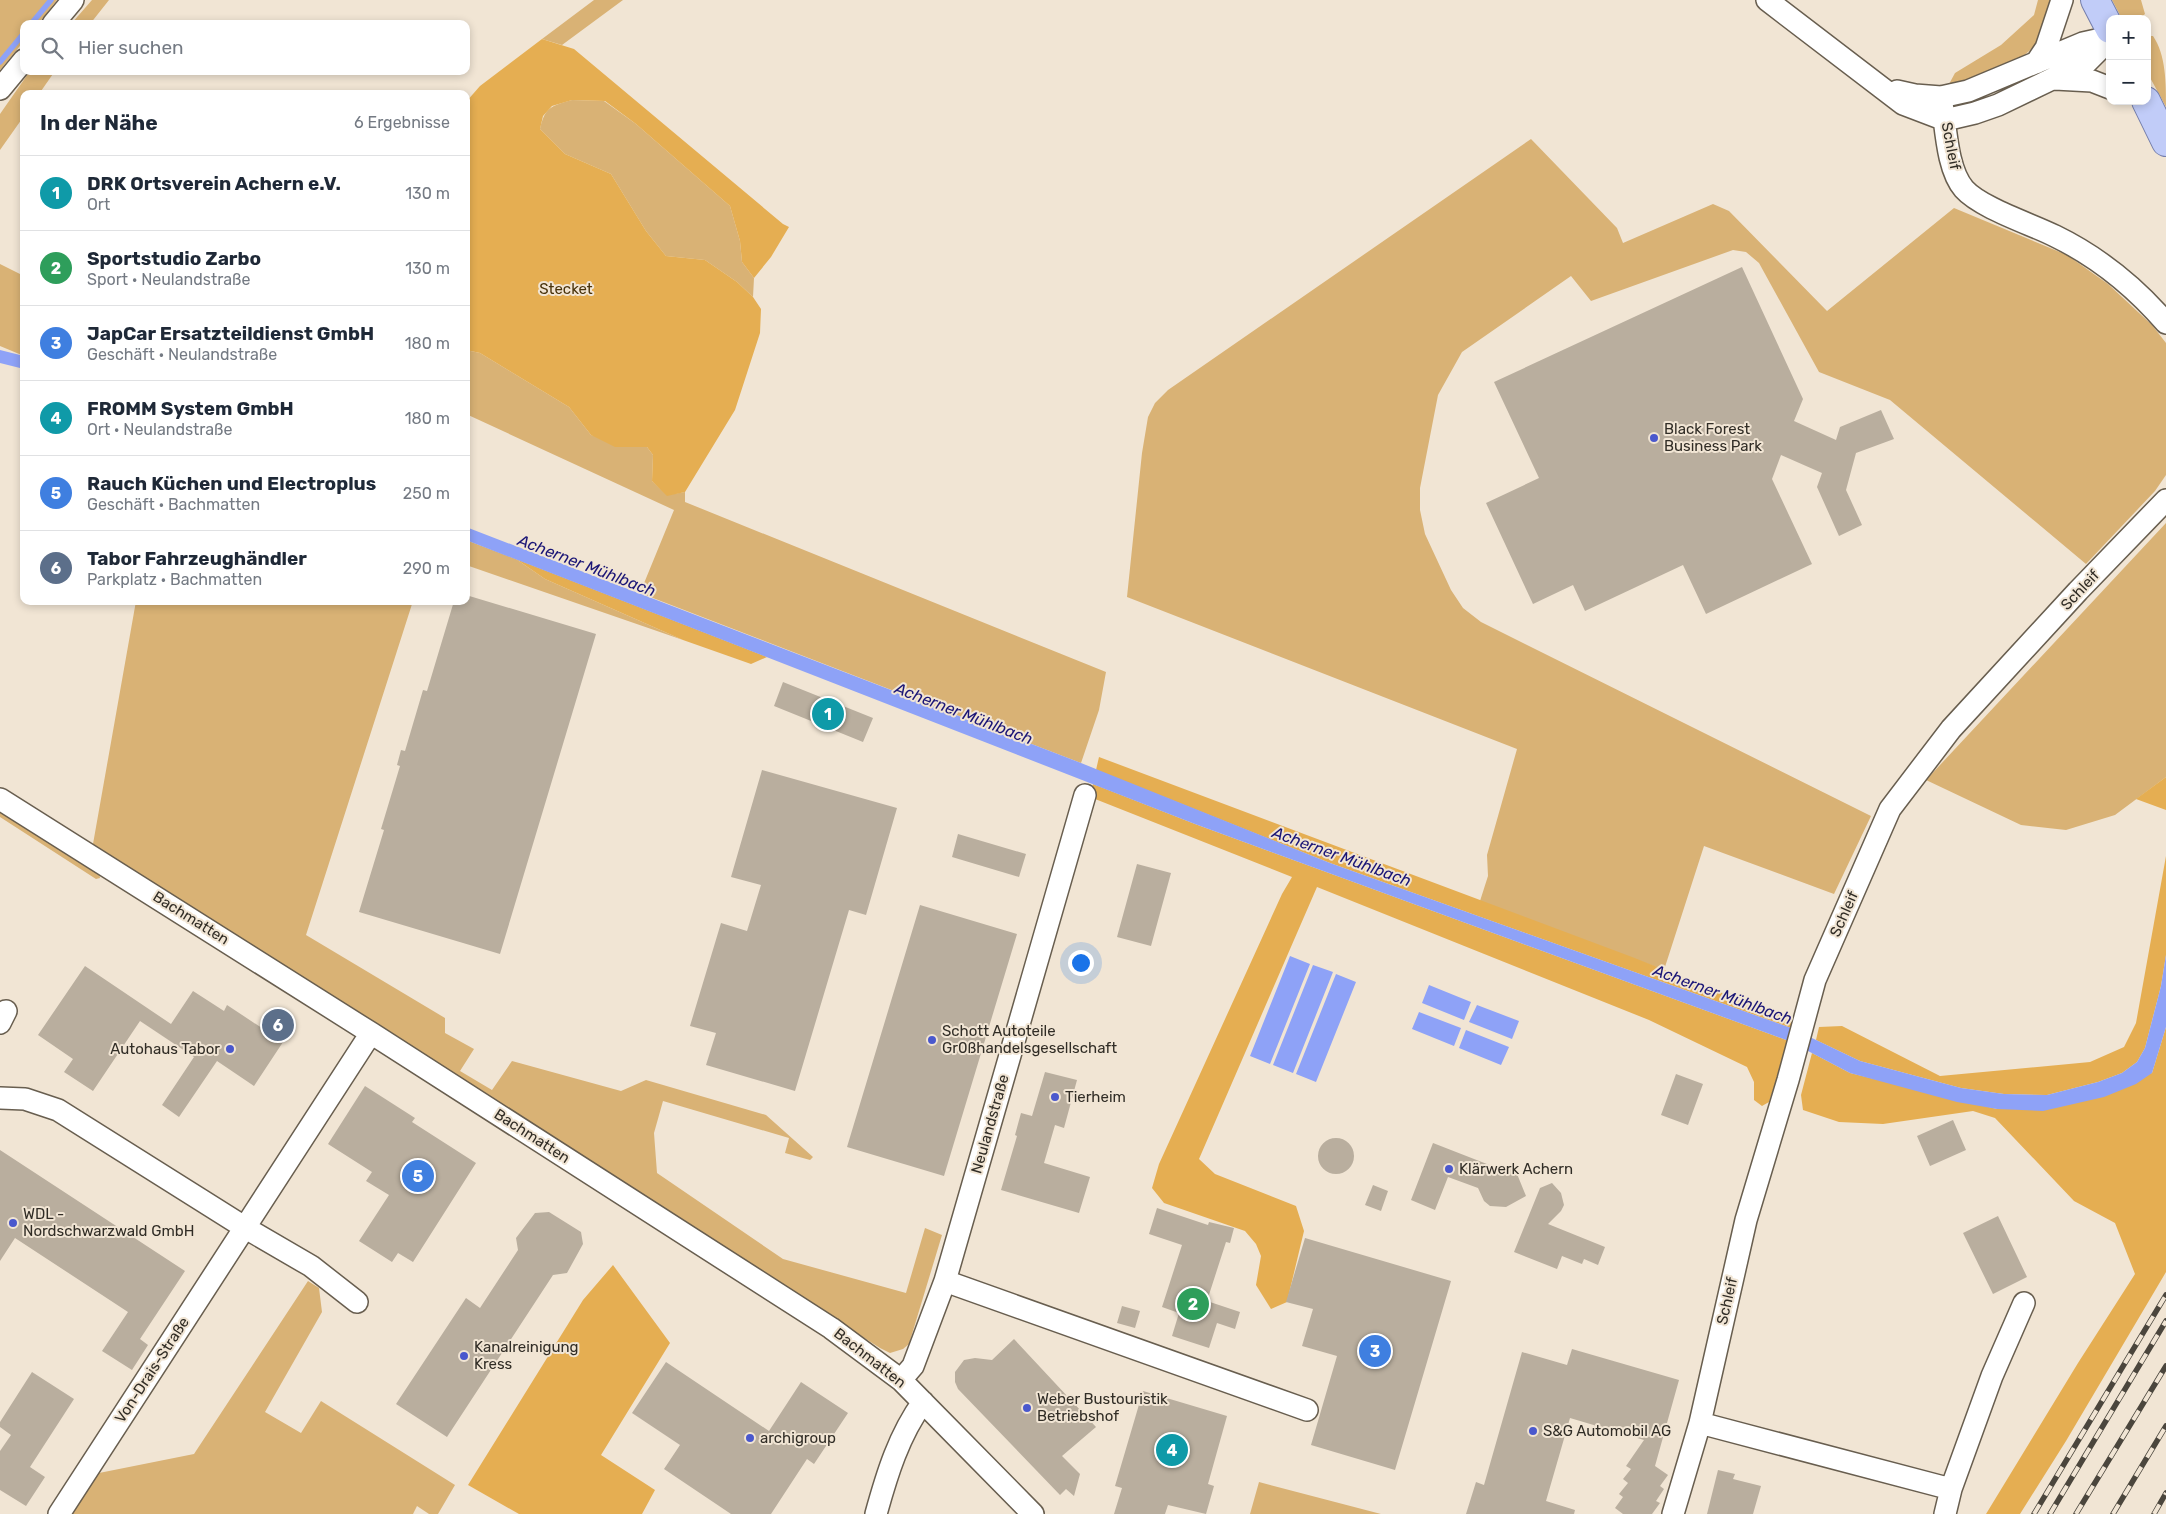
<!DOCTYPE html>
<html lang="de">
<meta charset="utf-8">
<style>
:root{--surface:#fff;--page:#f6f6f7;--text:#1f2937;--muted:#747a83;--line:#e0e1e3;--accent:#2563eb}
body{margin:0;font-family:Rubik,sans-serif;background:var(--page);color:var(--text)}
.controls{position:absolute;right:15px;top:15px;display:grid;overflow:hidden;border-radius:10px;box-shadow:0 2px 8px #0003}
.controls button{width:45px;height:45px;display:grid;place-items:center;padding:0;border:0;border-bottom:1px solid var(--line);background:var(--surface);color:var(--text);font:25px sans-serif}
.you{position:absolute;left:1080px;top:962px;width:18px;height:18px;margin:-12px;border:4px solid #fff;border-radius:50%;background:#1a73e8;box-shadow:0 0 0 8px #1a73e833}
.badge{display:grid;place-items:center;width:32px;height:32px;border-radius:50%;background:var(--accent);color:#fff;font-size:16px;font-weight:700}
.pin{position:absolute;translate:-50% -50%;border:2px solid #fff;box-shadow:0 1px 5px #0006}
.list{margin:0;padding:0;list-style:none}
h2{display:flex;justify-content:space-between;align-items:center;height:65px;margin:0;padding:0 20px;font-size:21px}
h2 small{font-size:16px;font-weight:400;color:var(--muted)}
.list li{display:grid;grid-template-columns:32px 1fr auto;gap:15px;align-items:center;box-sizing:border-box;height:75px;padding:0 20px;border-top:1px solid var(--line)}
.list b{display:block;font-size:19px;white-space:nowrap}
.list p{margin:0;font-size:16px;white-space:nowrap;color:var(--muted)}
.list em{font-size:16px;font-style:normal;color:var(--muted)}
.icon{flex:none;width:28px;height:28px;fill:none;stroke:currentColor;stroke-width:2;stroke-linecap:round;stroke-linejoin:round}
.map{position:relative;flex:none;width:2166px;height:1514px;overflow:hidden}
.search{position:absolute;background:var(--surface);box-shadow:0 2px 8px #0003;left:20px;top:20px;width:450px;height:55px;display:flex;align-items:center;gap:12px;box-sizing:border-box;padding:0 18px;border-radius:10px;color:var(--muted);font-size:19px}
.panel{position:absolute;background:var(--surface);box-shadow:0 2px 8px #0003;left:20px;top:90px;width:450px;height:515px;border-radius:10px}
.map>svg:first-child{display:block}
</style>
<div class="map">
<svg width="2166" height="1514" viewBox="0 0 2166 1514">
<rect width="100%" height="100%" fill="#f1e5d4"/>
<!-- green -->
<path fill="#d9b275" d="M0,0h57l-19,24h-14v17l-24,29z
M92,0h17l-19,24h-19z
M594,0h29l-61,45 -20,-6z
M2038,0h16c-4,12 -7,26 -13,36 -16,30 -63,42 -93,50l7,-13 46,-28 33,-30z
M2112,0h29l4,14 -6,5h-17z
M2147,36h6c13,19 13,47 13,71l-19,-35z
M30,71h25l-16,23h-15v22l-24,34v-36z
M572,100l32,1 32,23 94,82 10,35 2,21 12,16 -1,19 -16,-15 -32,-22 -39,-4 -20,-25 -35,-57 -46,-20 -25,-25c5,-22 11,-23 32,-29z
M1531,139l86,89 6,15 90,-39 16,7 98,100 127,-103 113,47 41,29 44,41 14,18v132l-11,16 -69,73 -196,-164 -71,-28 -60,-109 -13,-11 -13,-2 -142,51 -20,-25 -109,76 -24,43 -18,93v22l5,24 26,56 12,18 18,14 390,194 -37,78 -130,-48 -40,124 -184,-69 8,-25 -1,-21 30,-106 -390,-152 15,-144 6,-36 7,-14 13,-13z
M0,264l24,12v80l-24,-10z
M466,350l14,3 89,54 22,28 56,12 6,8 -1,26 15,14 18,-3v10l421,170 -7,38 -18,53 -441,-170 34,-83 -208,-96z
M2166,523v254l-51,38 -49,15 -45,-5 -95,-45z
M466,540l50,19 29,20 138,61 -217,-75z
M136,601h277l-107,334 139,83v15l29,16 -14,22 32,19 20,-29 109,30 25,-11 120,35 47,42 -3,3 -25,-7 4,-15 -126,-37 -9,32 3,40 126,86 123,34 19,-65 17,7 -33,109 -6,5 -13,4 -10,-5 -787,-504z
M0,811l99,61 1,6 -4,1 -96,-62z
M308,1281l11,7 3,24 -57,100 36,21 20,-32 134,84 -17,29h-9l-12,-8 -4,8h-345l31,-41 95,-19z
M1259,1482l122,32h-131z"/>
<!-- forest -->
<path fill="#e5ae52" d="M542,39l32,10 209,175 6,3 -18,30 -17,21 -12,-16 -2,-21 -10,-35 -94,-82 -31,-23 -33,-1 -20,6 -9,10 -3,13 25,25 46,20 35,57 20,25 39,4 32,22 16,15 8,12 -1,24 -25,77 -50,82 -18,4 -15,-15 1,-26 -6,-8h-32l-24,-12 -22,-28 -89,-54 -14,-3v-248l14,-16z
M516,559l251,98 -16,7 -68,-24 -138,-61z
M1099,757l533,200 161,64 -2,7 -461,-165 -234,-93z
M2166,777v33l-30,-11z
M1093,784l102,40 594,217 -20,61 -7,4 -8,-6v-18l-7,-15 -98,-47 -332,-133 -118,272 16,15 81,32 8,25 -17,71 -16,7 -15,-24 5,-29 -5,-12 -11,-13 -81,-28 -12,-15 7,-24 123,-270 10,-17 -202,-80z
M2166,856v99l-5,31 -16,62 -8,14 -15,11 -24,9 -51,13 -43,-1 -43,-6 -101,-27 -44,-21 3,-13 23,-1 98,50 150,-14 34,-15 12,-24z
M2166,1027v245l-100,169 -46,73h-34l92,-151 57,-89 -20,-51 -41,-22 -79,-83 -22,-7 -90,13 -44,-2 -36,-12 -2,-15 11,-42 38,20 147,36 155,-36z
M613,1265l57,78 -69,112 54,35 -13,24h-123l-51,-29 115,-185z"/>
<!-- water -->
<path fill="#8ea2f7" d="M0,350l24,6v13l-24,-6z
M466,527l615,236 249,100 461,165 69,33 101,27 43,6 43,1 51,-13 24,-9 15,-11 8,-14 16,-62 5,-31v72l-14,46 -16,11 -32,13 -61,14 -46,-2 -40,-7 -107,-29 -61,-32 -594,-217 -729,-284z
M1290,956l20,8 -40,100 -20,-8z
M1313,965l20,7 -40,101 -20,-8z
M1336,974l20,8 -40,100 -20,-8z
M1429,985l42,17 -7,18 -42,-17z
M1477,1005l42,16 -7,18 -43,-17z
M1419,1012l42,16 -7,18 -42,-17z
M1466,1030l43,17 -8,18 -42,-17z"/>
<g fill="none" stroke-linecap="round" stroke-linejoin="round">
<!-- stream -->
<path stroke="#8ea2f7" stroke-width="5.5" d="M31,24l20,-24
M0,62l24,-29"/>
</g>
<!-- building -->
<path fill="#b9ae9e" d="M1742,267l61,132 -9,22 42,19 4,-13 41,-17 13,29 -38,14 -10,37 16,35 -23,11 -22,-49 5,-14 -41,-18 -9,24 40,85 -106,50 -23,-49 -98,46 -12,-26 -40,19 -47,-101 53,-25 -45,-96z
M466,595l130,39 -96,320 -141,-42 25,-82 -3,-1 19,-63 -3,-1 4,-15 4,1 18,-61 4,1 27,-90h12z
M783,682l90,36 -10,24 -89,-36z
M762,770l135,38 -31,107 -17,-5 -54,181 -89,-26 10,-32 -26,-7 31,-103 26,8 14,-46 -30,-8z
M958,834l68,20 -7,23 -67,-20z
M1137,864l34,9 -20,73 -34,-9z
M920,905l97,29 -73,242 -97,-29z
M85,966l86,58 22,-33 31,20 3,-6 56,37 -29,44 -37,-25 -38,56 -17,-12 32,-48 -54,-36 -47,70 -29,-19 9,-13 -35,-24z
M1045,1072l32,8 -13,48 -9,-3 -11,38 46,14 -11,36 -78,-23 16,-54 -2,-1 6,-22 11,3z
M1676,1074l27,10 -15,41 -27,-10z
M365,1086l50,32 -3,4 64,41 -63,99 -15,-9 -6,9 -33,-21 30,-46 -23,-14 6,-9 -44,-28z
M1953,1120l13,30 -36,16 -13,-30z
M1318 1156a18 18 0 1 1 36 0a18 18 0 1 1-36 0Z
M1433,1143l59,23 13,-1 7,3 5,6 9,22 -20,11 -16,-1 -6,-5 -6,-13 -30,-11 -13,33 -24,-10z
M0,1150l185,121 -45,68 8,6 -16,25 -30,-19 26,-39 -113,-74 -15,23z
M1552,1183l9,10 3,12 -3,6 -13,13 57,23 -7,18 -14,-6 -2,5 -20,-8 -5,13 -43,-17 26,-64z
M1373,1185l15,6 -7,20 -16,-6z
M1157,1208l51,17 1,-3 25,6 -4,15 -4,-1 -19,59 33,11 -5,17 -18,-6 -8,25 -37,-12 7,-23 -17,-6 20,-62 -33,-11z
M549,1212l32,20 2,12 -16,29 -14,2 -106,162 -51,-33 70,-106 14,10 38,-58 -2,-12 19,-25z
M1998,1216l29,61 -34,17 -30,-61z
M1305,1238l146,43 -56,189 -84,-25 26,-89 -35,-10 11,-37 -27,-7z
M1122,1306l18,5 -5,17 -18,-5z
M1014,1339l82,88 -34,29 18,18 -6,22 -8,-7 -6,6 -102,-106 -3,-7v-10l9,-12 11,-2 17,2z
M1572,1349l107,31 -24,86 13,9 -8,11 4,3 -8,12 4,2 -8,11h-29l-8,-6 8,-11 -4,-3 9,-11 -5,-4 8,-10 -5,-3 18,-26 -74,-22 -24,83 29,9 -1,4h-108l10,-32 8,3 38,-133 45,13z
M666,1362l103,69 32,-49 47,31 -34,51 -7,-5 -36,55h-40l-67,-45 16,-24 -48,-32z
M32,1372l42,27 -44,68 15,10 -19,29 -26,-16v-39l11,-16 -11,-8v-5z
M1143,1391l84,25 -19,68 6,2 -8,28 -38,-9 -3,9h-51l8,-26 -7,-2z
M1718,1470l17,4 -2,5 28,7 -8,28h-46z"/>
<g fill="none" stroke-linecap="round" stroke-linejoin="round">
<defs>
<path id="minor" d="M1767,0l136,104 42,16 30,-7 23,-8 54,-26 35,-17 23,-23
M53,24l20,-24
M2036,63l10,-15 16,-48
M2055,79l37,2 18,7
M0,89l24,-29
M1897,91l18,4 26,2 27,-6 115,-48 27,-6
M1941,97c5,27 5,71 23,92 17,19 67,35 91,47 43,21 80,51 111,87
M0,799l371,234 460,295 70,52 132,134
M0,1023l6,-12
M0,1098l25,1 33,11 186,117 67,39 46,36
M945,1281l362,129
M901,1380l12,-14 32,-85 140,-486
M1700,1423l251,66 41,-113 32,-73
M59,1514l312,-481
M876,1514c11,-40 23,-79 47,-112
M1673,1514l27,-91 46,-203 42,-140 27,-100 75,-171 61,-80 127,-138 88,-91
M1945,1514l6,-25"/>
<path id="major" d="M2095,0l15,29
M2146,101l20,41"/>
</defs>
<!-- minor casing -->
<use href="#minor" stroke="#685e4f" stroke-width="24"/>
<!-- major casing -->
<use href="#major" stroke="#747eab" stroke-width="30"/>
<!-- minor -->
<use href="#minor" stroke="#fff" stroke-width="21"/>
<!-- major -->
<use href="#major" stroke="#c1ccf8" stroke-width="28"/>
<defs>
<path id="rail" d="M2034,1514l132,-219
M2050,1514l116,-193
M2076,1514l90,-148
M2113,1514l53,-88
M2154,1514l12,-21"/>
</defs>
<!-- rail casing -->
<use href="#rail" stroke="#4b463d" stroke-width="5.5"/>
<!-- rail -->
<use href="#rail" stroke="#f1e5d4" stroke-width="4" stroke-dasharray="11" stroke-linecap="butt"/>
</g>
<!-- markers -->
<g fill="#4a58cd" stroke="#f1e5d4" stroke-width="2">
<circle cx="1654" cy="438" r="5"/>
<circle cx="932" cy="1040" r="5"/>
<circle cx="230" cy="1049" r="5"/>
<circle cx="1055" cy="1097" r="5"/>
<circle cx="1449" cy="1169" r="5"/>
<circle cx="13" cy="1223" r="5"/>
<circle cx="464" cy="1356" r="5"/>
<circle cx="1027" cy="1408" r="5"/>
<circle cx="1533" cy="1431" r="5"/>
<circle cx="750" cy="1438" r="5"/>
</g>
<g text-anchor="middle" stroke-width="4" stroke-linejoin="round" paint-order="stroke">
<!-- street labels -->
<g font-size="15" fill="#312d26" stroke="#f1e5d4">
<text transform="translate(1951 146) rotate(79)" y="5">Schleif</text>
<text transform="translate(2080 590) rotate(-47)" y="5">Schleif</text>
<text transform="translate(1844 914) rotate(-66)" y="5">Schleif</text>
<text transform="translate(191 918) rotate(32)" y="5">Bachmatten</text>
<text transform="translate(990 1124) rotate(-74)" y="5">Neulandstraße</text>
<text transform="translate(532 1136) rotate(33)" y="5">Bachmatten</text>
<text transform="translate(1727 1301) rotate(-77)" y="5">Schleif</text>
<text transform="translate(870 1358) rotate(38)" y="5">Bachmatten</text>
<text transform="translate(152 1370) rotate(-57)" y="5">Von-Drais-Straße</text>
</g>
<!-- park labels -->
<g font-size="15" fill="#49330b" stroke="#f1e5d4">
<text x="566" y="294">Stecket</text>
</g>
<!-- poi labels -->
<g font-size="15" fill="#312d26" stroke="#f1e5d4" text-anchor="start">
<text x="1664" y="434">Black Forest<tspan x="1664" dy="17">Business Park</tspan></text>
<text x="942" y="1036">Schott Autoteile<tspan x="942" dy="17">Gr0ßhandelsgesellschaft</tspan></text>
<text x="220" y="1054" text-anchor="end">Autohaus Tabor</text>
<text x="1065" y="1102">Tierheim</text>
<text x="1459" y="1174">Klärwerk Achern</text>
<text x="23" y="1219">WDL -<tspan x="23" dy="17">Nordschwarzwald GmbH</tspan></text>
<text x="474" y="1352">Kanalreinigung<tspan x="474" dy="17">Kress</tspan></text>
<text x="1037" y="1404">Weber Bustouristik<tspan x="1037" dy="17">Betriebshof</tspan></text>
<text x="1543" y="1436">S&amp;G Automobil AG</text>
<text x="760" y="1443">archigroup</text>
</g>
<!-- water labels -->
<g font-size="16" font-style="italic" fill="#1a1576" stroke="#f1e5d4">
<text transform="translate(587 565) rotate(21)" y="6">Acherner Mühlbach</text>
<text transform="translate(964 713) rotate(21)" y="6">Acherner Mühlbach</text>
<text transform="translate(1342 856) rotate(20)" y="6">Acherner Mühlbach</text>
<text transform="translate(1723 994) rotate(20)" y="6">Acherner Mühlbach</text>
</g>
</g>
</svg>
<div class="controls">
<button>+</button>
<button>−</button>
</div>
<div class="you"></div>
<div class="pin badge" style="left:828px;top:714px;background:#0f9aa8">1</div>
<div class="pin badge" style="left:1193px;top:1304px;background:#2e9e5b">2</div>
<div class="pin badge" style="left:1375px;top:1351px;background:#3f7fe0">3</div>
<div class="pin badge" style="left:1172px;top:1450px;background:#0f9aa8">4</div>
<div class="pin badge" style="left:418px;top:1176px;background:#3f7fe0">5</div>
<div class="pin badge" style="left:278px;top:1025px;background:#5c6f8a">6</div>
<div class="search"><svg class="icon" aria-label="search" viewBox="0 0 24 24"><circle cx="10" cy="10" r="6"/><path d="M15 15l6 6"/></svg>Hier suchen</div>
<section class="panel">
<h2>In der Nähe<small>6 Ergebnisse</small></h2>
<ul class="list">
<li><span class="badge" style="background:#0f9aa8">1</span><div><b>DRK Ortsverein Achern e.V.</b><p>Ort</p></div><em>130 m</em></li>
<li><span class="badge" style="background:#2e9e5b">2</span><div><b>Sportstudio Zarbo</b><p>Sport · Neulandstraße</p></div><em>130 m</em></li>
<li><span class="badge" style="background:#3f7fe0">3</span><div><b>JapCar Ersatzteildienst GmbH</b><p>Geschäft · Neulandstraße</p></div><em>180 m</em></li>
<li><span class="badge" style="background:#0f9aa8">4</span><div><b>FROMM System GmbH</b><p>Ort · Neulandstraße</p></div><em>180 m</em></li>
<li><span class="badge" style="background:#3f7fe0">5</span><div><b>Rauch Küchen und Electroplus</b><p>Geschäft · Bachmatten</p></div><em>250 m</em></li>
<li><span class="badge" style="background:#5c6f8a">6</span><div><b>Tabor Fahrzeughändler</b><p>Parkplatz · Bachmatten</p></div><em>290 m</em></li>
</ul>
</section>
</div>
